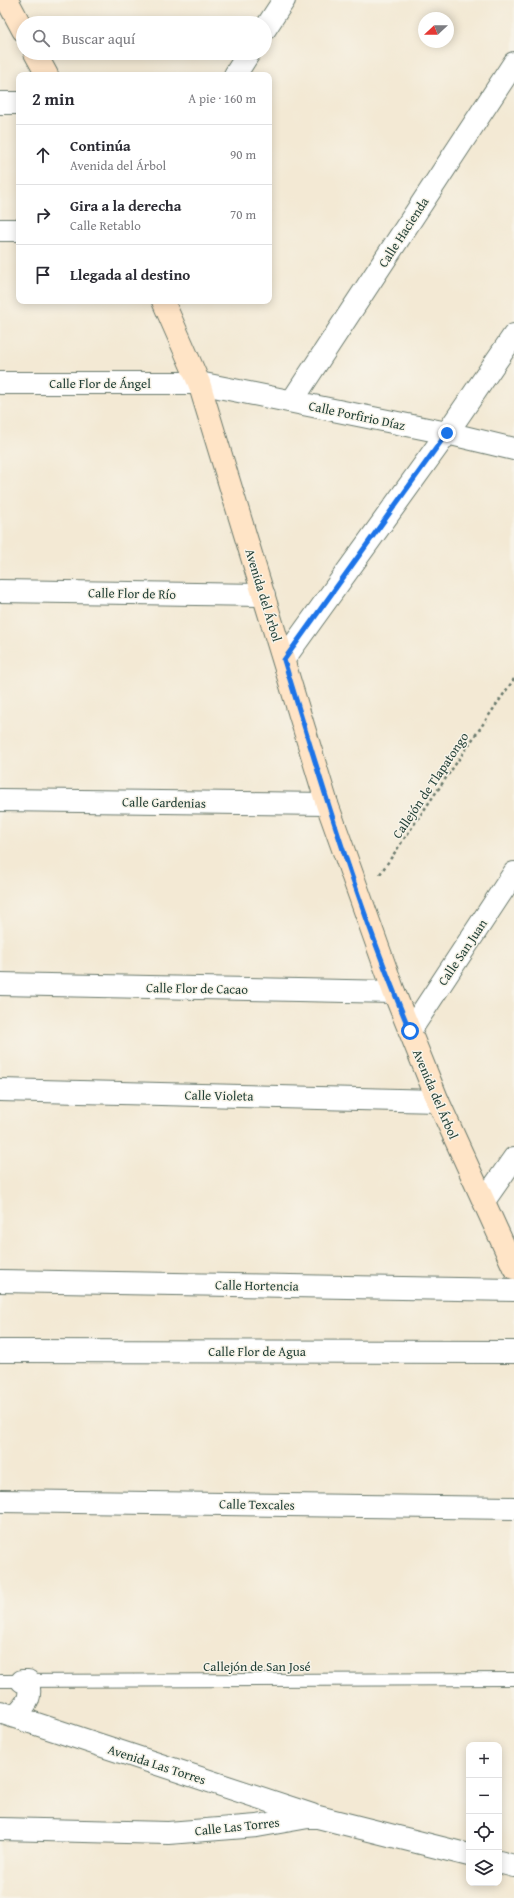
<!DOCTYPE html>
<html lang="es">
<meta charset="utf-8">
<style>
:root{--surface:#fff;--page:#f2f2f3;--text:#2b2b33;--muted:#7c7c81;--line:#e1e1e2}
body{margin:0;font-family:"Gentium Book Plus",serif;background:var(--page);color:var(--text)}
.controls{position:absolute;right:12px;bottom:12px;display:grid;overflow:hidden;border-radius:8px;box-shadow:0 2px 10px #0003}
.controls button{width:36px;height:36px;display:grid;place-items:center;padding:0;border:0;border-bottom:1px solid var(--line);background:var(--surface);color:var(--text);font:20px sans-serif}
.compass{position:absolute;left:418px;top:12px;width:36px;height:36px;border-radius:50%;background:var(--surface);box-shadow:0 2px 10px #0003;rotate:248deg}
.stop{position:absolute;width:12px;height:12px;margin:-9px;border:3px solid #1a73e8;border-radius:50%;background:#fff}
.stop.end{background:#1a73e8;border-color:#fff;box-shadow:0 1px 4px #0008}
.list{margin:0;padding:0;list-style:none}
h2{display:flex;justify-content:space-between;align-items:center;height:52px;margin:0;padding:0 16px;font-size:17px}
h2 small{font-size:13px;font-weight:400;color:var(--muted)}
.list li{display:grid;grid-template-columns:26px 1fr auto;gap:12px;align-items:center;box-sizing:border-box;height:60px;padding:0 16px;border-top:1px solid var(--line)}
.list b{display:block;font-size:15px;white-space:nowrap}
.list p{margin:0;font-size:13px;white-space:nowrap;color:var(--muted)}
.list em{font-size:13px;font-style:normal;color:var(--muted)}
.icon{flex:none;width:22px;height:22px;fill:none;stroke:currentColor;stroke-width:2;stroke-linecap:round;stroke-linejoin:round}
.map{position:relative;flex:none;width:514px;height:1898px;overflow:hidden}
.search{position:absolute;background:var(--surface);box-shadow:0 2px 10px #0003;left:16px;top:16px;width:256px;height:44px;display:flex;align-items:center;gap:10px;box-sizing:border-box;padding:0 14px;border-radius:22px;color:var(--muted);font-size:15px}
.panel{position:absolute;background:var(--surface);box-shadow:0 2px 10px #0003;left:16px;top:72px;width:256px;height:232px;border-radius:8px}
.map>svg:first-child{display:block}
</style>
<div class="map">
<svg width="514" height="1898" viewBox="0 0 514 1898">
<rect width="100%" height="100%" fill="#f7f3e8"/>
<filter id="ink" filterUnits="userSpaceOnUse"><feTurbulence type="fractalNoise" baseFrequency=".025" numOctaves="2"/><feDisplacementMap in="SourceGraphic" scale="8" xChannelSelector="R" yChannelSelector="G"/><feConvolveMatrix kernelMatrix="1 2 1 2 8 2 1 2 1" color-interpolation-filters="sRGB"/></filter>
<filter id="wash" filterUnits="userSpaceOnUse"><feTurbulence type="fractalNoise" baseFrequency=".012" numOctaves="4" result="noise"/><feDisplacementMap in="SourceGraphic" scale="16" xChannelSelector="R" yChannelSelector="G"/><feGaussianBlur stdDeviation="0.9" result="paint"/><feColorMatrix in="noise" values="0 0 0 0 0 0 0 0 0 0 0 0 0 0 0 0 0 1.4 0 .05"/><feComposite in="paint" operator="in"/></filter>
<g filter="url(#wash)">
<rect width="100%" height="100%" fill="#f3e9d4"/>
</g>
<g filter="url(#ink)">
<g fill="none" stroke-linecap="round" stroke-linejoin="round">
<defs>
<path id="lane" d="M0,1681l514,-2"/>
<path id="street" d="M265,29l19,-29
M235,75l14,-22
M0,103h19
M0,230h19
M0,383h199l248,50 67,16
M292,401l222,-338
M0,591l264,4
M284,659l163,-226 67,-98
M0,800l327,4
M0,984l394,8
M410,1031l104,-158
M0,1090l438,11
M484,1201l30,-43
M0,1281l514,9
M0,1351l514,1
M0,1501l514,7
M0,1712l312,103
M14,1717c13,-14 18,-17 14,-36h-6
M0,1829l168,4 89,-7 57,-10 155,39
M499,1862l15,4"/>
<path id="secondary" d="M7,0l16,30
M35,53l12,22
M163,301l36,82 128,421 67,188 44,109 76,167"/>
</defs>
<!-- lane casing -->
<use href="#lane" stroke="#69796c" stroke-width="14"/>
<!-- street casing -->
<use href="#street" stroke="#69796c" stroke-width="24"/>
<!-- secondary casing -->
<use href="#secondary" stroke="#69796c" stroke-width="24"/>
<!-- path -->
<path stroke="#69796c" stroke-width="2.5" stroke-dasharray="3 3" stroke-linecap="butt" d="M380,874l134,-195"/>
<!-- lane -->
<use href="#lane" stroke="#fff" stroke-width="12"/>
<!-- street -->
<use href="#street" stroke="#fff" stroke-width="22"/>
<!-- secondary -->
<use href="#secondary" stroke="#ffe4c6" stroke-width="22"/>
</g>
</g>
<g fill="none" stroke-linecap="round" stroke-linejoin="round" filter="url(#ink)">
<!-- route -->
<path stroke="#1a73e8" stroke-width="5" d="M410,1031c-51,-121 -88,-246 -126,-371l163,-227"/>
</g>
<g text-anchor="middle" stroke-width="3" stroke-linejoin="round" paint-order="stroke">
<!-- street labels -->
<g font-size="13" fill="#1f3d34" stroke="#f7f3e8">
<text transform="translate(403 232) rotate(-57)" y="5">Calle Hacienda</text>
<text x="100" y="388">Calle Flor de Ángel</text>
<text transform="translate(357 415) rotate(12)" y="5">Calle Porfirio Díaz</text>
<text transform="translate(132 593) rotate(1)" y="5">Calle Flor de Río</text>
<text transform="translate(264 595) rotate(73)" y="5">Avenida del Árbol</text>
<text transform="translate(430 785) rotate(-56)" y="5">Callejón de Tlapatongo</text>
<text transform="translate(164 802) rotate(1)" y="5">Calle Gardenias</text>
<text transform="translate(462 952) rotate(-56)" y="5">Calle San Juan</text>
<text transform="translate(197 988) rotate(1)" y="5">Calle Flor de Cacao</text>
<text transform="translate(436 1094) rotate(67)" y="5">Avenida del Árbol</text>
<text transform="translate(219 1095) rotate(1)" y="5">Calle Violeta</text>
<text transform="translate(257 1285) rotate(1)" y="5">Calle Hortencia</text>
<text x="257" y="1356">Calle Flor de Agua</text>
<text transform="translate(257 1504) rotate(1)" y="5">Calle Texcales</text>
<text x="257" y="1671">Callejón de San José</text>
<text transform="translate(157 1764) rotate(18)" y="5">Avenida Las Torres</text>
<text transform="translate(237 1826) rotate(-6)" y="5">Calle Las Torres</text>
</g>
</g>
</svg>
<div class="controls">
<button>+</button>
<button>−</button>
<button><svg class="icon" aria-label="locate" viewBox="0 0 24 24"><circle cx="12" cy="12" r="6"/><path d="M12 2v4M12 18v4M2 12h4M18 12h4"/></svg></button>
<button><svg class="icon" aria-label="layers" viewBox="0 0 24 24"><path d="M12 4l9 5-9 5-9-5zM3 14l9 5 9-5"/></svg></button>
</div>
<svg class="compass" viewBox="-18 -18 36 36"><path d="M0-13l5 13h-10z" fill="#e53935"/><path d="M0 13l5-13h-10z" fill="#7c7c81"/></svg>
<div class="stop" style="left:410px;top:1031px"></div>
<div class="stop end" style="left:447px;top:433px"></div>
<div class="search"><svg class="icon" aria-label="search" viewBox="0 0 24 24"><circle cx="10" cy="10" r="6"/><path d="M15 15l6 6"/></svg>Buscar aquí</div>
<section class="panel">
<h2>2 min<small>A pie · 160 m</small></h2>
<ul class="list">
<li><svg class="icon" aria-label="ahead" viewBox="0 0 24 24"><path d="M12 20V5M6 11l6-6 6 6"/></svg><div><b>Continúa</b><p>Avenida del Árbol</p></div><em>90 m</em></li>
<li><svg class="icon" aria-label="right" viewBox="0 0 24 24"><path d="M7 20v-9h11M14 6l5 5-5 5"/></svg><div><b>Gira a la derecha</b><p>Calle Retablo</p></div><em>70 m</em></li>
<li><svg class="icon" aria-label="arrive" viewBox="0 0 24 24"><path d="M6 21V4h12l-3 4 3 4H6"/></svg><div><b>Llegada al destino</b></div></li>
</ul>
</section>
</div>
